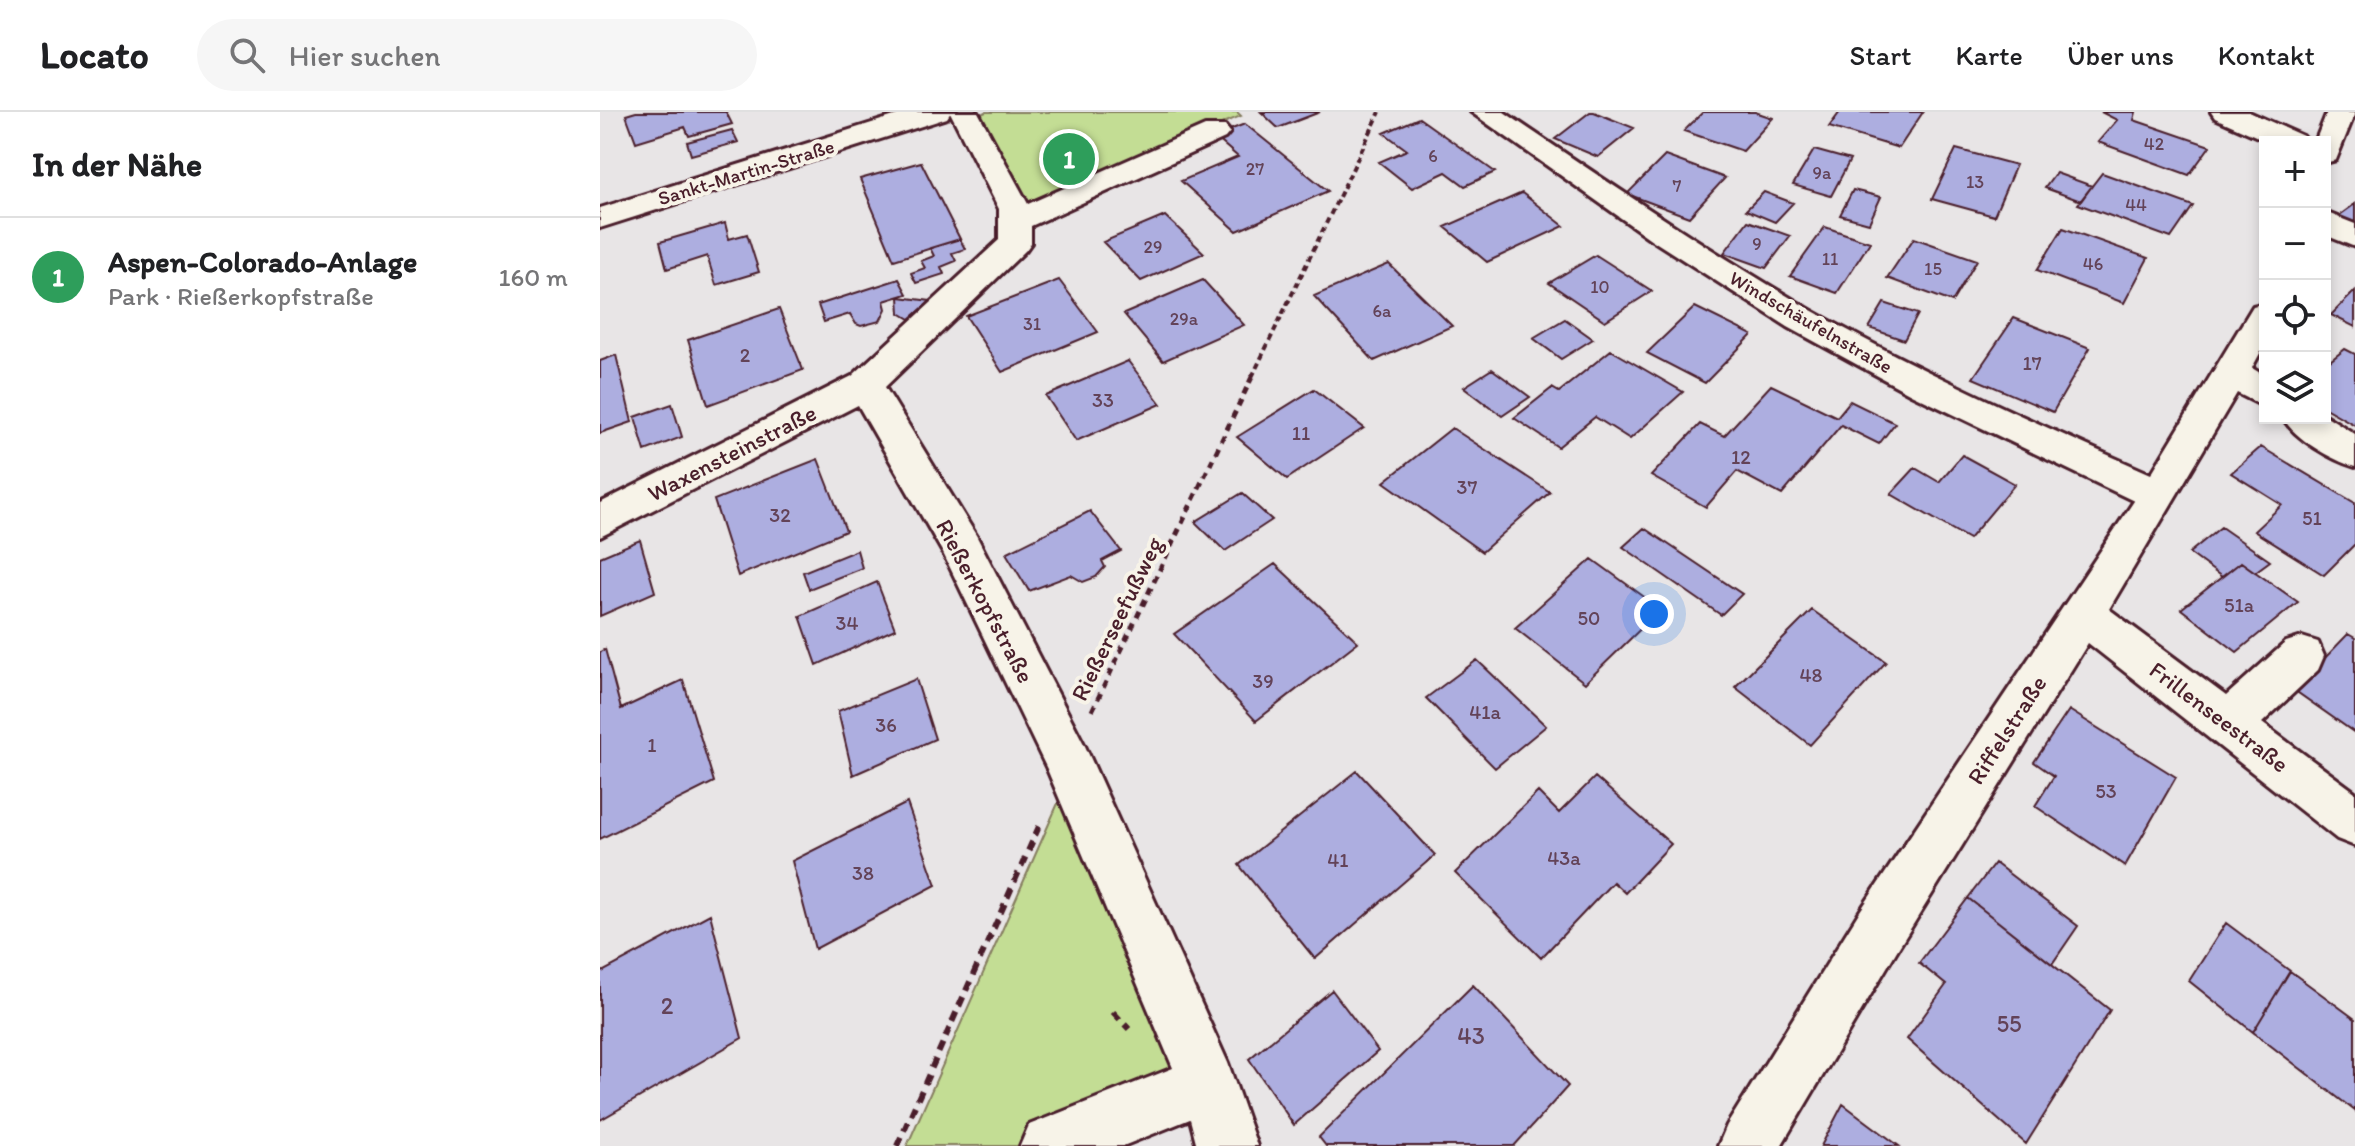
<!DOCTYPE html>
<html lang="de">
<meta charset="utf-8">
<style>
:root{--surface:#fff;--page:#f6f6f6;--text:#202124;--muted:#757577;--line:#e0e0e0;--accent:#0b8043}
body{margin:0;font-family:Itim,sans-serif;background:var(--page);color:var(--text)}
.controls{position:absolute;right:24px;top:24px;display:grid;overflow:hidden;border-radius:0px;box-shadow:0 4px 12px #0003}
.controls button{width:72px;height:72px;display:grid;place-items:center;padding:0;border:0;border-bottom:2px solid var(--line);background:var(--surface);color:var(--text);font:40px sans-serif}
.you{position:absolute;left:1054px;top:502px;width:28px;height:28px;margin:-20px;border:6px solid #fff;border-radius:50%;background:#1a73e8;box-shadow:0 0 0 12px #1a73e833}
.badge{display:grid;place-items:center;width:52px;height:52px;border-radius:50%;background:var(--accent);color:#fff;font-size:26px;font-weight:700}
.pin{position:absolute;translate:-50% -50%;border:4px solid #fff;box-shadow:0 2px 8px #0006}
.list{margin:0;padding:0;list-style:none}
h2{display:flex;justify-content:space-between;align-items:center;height:104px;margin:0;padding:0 32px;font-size:34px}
h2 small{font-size:26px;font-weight:400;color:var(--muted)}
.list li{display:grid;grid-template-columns:52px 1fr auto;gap:24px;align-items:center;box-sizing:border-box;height:120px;padding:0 32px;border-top:2px solid var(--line)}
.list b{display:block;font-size:30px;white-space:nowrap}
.list p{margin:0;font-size:26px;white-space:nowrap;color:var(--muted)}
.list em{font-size:26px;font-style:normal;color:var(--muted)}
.icon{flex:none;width:44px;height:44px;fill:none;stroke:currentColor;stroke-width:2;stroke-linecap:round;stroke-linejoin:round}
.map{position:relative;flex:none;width:1755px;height:1034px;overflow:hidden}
header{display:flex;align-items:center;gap:48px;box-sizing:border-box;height:112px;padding:0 40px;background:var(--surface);border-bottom:2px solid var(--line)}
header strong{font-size:38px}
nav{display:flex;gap:44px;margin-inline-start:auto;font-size:28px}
.search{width:560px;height:72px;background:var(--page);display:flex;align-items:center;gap:20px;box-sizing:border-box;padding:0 28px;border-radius:44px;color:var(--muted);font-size:30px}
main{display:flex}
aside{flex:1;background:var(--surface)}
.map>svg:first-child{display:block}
</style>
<header>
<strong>Locato</strong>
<div class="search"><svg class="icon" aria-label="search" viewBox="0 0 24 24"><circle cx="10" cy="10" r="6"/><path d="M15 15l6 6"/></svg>Hier suchen</div>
<nav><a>Start</a><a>Karte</a><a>Über uns</a><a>Kontakt</a></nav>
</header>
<main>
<aside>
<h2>In der Nähe<small></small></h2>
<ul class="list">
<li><span class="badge" style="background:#2e9e5b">1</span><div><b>Aspen-Colorado-Anlage</b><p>Park · Rießerkopfstraße</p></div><em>160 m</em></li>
</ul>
</aside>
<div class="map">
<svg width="1755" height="1034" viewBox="0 0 1755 1034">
<rect width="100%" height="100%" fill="#e8e5e6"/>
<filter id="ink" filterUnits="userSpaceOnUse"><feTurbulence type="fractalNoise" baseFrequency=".0125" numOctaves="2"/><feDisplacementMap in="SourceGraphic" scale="16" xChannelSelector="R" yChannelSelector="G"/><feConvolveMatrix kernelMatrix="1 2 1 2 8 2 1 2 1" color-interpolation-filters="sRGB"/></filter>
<g filter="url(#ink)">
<!-- green -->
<path fill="#c3dd94" stroke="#867e60" stroke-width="2" d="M386,0h251l4,4 -213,86 -49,-87z
M459,689l136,281 -163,64h-125z"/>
<!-- building -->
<path fill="#adaee0" stroke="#4a1f2b" stroke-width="2" d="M36,0h90l6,12 -43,12 -4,-9 -49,15 -10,-27z
M661,0h59l-42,16z
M990,0h4l40,16 -36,29 -43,-18z
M1103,0h52l18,6 -30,33 -59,-20z
M1240,0h83l-24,36 -70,-21z
M1501,0h35l-2,8 76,26 -21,29 -91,-33 19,-22z
M819,6l76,54 -30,14 -19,-14 -34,16 -33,-26 28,-12 -23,-17z
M645,12l83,67 -91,40 -56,-50 57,-24 -24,-21z
M132,18l6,12 -47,13 -4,-13z
M1356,37l60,16 -22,51 -62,-17z
M1214,38l36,10 -19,36 -38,-11z
M1065,44l60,22 -36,39 -62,-23z
M321,50l39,77 -66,21 -34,-81z
M1456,61l36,13 -11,15 -36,-13z
M1502,61l91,33 -22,32 -93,-34z
M1253,78l28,7 -12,26 -29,-8z
M1164,80l29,11 -18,19 -29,-12z
M922,81l42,33 -77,36 -42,-35z
M1755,92v22l-18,-9z
M565,104l39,37 -63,28 -38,-39z
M1148,109l42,15 -24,32 -42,-15z
M125,111l4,16 18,-5 12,38 -43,13 -9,-29 -40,13 -7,-27z
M1225,115l45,15 -33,51 -47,-17z
M1463,116l85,30 -24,45 -87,-33z
M1314,126l63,22 -25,42 -65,-24z
M360,127l5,10 -13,4 4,8 -15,6 3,7 -28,9 -5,-10 14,-5 -4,-7 13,-5 -4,-8z
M996,143l56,36 -47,30 -56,-38z
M789,152l63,62 -78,35 -60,-65z
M299,167l8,15 -23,7 2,8 -6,12 -19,5 -5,-2 -6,-10 -26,8 -6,-17z
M459,168l39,52 -96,40 -36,-56z
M603,168l41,45 -81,36 -39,-47z
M1755,179v36l-24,-12z
M299,185l32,4 -21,18 -10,-6z
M1284,191l34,11 -14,26 -35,-12z
M1095,195l57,28 -47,48 -58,-30z
M179,197l24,61 -95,35 -20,-65z
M1414,206l76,30 -37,64 -80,-34z
M965,207l28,20 -32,20 -28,-21z
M1745,237l10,5v71l-30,-17v-43z
M1011,238l72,42 -53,47 -35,-22 -37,30 -44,-29 38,-30 7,4z
M16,243l16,67 -32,11v-72z
M528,249l33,43 -85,37 -30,-45z
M892,257l38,28 -28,19 -38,-29z
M1171,273l66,32 13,-16 45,22 -16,21 -38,-19 -59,70 -45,-24 -31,36 -55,-31 49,-52 24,12z
M714,277l50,39 -77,51 -50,-42z
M72,292l10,33 -37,14 -10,-34z
M852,316l98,64 -68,60 -98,-70z
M1661,335l94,56v41l-31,31 -70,-44 28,-26 -51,-32z
M1362,343l53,29 -46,55 -78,-45 24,-26 24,14z
M218,347l28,72 -108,45 -24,-76z
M642,381l30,27 -47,31 -30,-29z
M490,399l31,40 -19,10 3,6 -9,10 -13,5 -12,-7 -42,16 -23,-38z
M1621,415l49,34 -15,11 -14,-10 -19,15 -33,-24z
M1044,416l98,66 -21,21 -98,-68z
M40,428l15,52 -55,24v-59z
M257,438l5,18 -53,21 -6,-17z
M992,447l69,50 -76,74 -70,-55z
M1641,450l57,40 -61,50 -56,-43z
M675,452l83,78 -102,79 -82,-87z
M277,470l18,47 -78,36 -17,-49z
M1212,498l74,52 -76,83 -75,-58z
M1748,522l7,4v95l-61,-43z
M5,537l16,60 62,-29 31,102 -114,57v-187z
M877,548l69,66 -51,42 -69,-70z
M316,567l19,60 -82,36 -15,-64z
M1469,598l107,67 -51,89 -90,-60 19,-30 -20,-14z
M757,659l78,84 -120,104 -76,-94z
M995,665l76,67 -46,49 -12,-11 -72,76 -86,-85 83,-81 21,21z
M307,691l29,82 -121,64 -23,-88z
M1395,751l83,63 -26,38 -84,-66z
M1368,786l142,112 -84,134 -119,-105 39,-54 -27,-22z
M110,802l32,124 -142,82v-147z
M1626,811l64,48 -37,61 -64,-51z
M1690,859l65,48v92l-102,-79z
M873,873l95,101 -54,60h-188l-7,-9z
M732,878l46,61 -84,74 -45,-66z
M1243,992l56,42h-78z"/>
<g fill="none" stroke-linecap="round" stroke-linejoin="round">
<defs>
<path id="minor" d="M350,0h28l50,92 177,-78h20l5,6 -5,6 -194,88v17l-5,7 -141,137 91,148 109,211 143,317 29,83h-60l-7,-27 -67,27h-103l9,-21 144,-57 -126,-299 -104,-216 -85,-148 -258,132v-34l252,-127 147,-136v-31z
M871,0h33c101,68 202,137 307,198 110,62 225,113 340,164l102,-168 12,-3v41l-13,24 13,8v31l-28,-14 -128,216 117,87 60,-54 16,-5 16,5 6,14 -6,14 -56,53 93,69v54l-18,-7 -249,-196 -192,309 -115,194h-63l9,-21 131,-211 276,-413 -223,-107 -123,-67 -136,-87z
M1611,0h38l54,24 5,6h-39l-54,-24z
M1727,0l28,1 -19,47 -11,3v-21h-10z
M1725,100l30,12v23l-30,-12z
M1725,303l30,19v33c-23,-7 -60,-28 -72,-49h42z"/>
<path id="major" d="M307,0h44l-4,6 -347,110v-20z"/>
</defs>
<!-- minor casing -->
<use href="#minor" stroke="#4a1f2b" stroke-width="6"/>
<!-- major casing -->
<use href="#major" stroke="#4a1f2b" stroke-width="6"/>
<!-- path-far2 -->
<path stroke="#4a1f2b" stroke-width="4" stroke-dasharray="6 4" stroke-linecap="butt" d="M652,265l128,-265"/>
<!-- path-far1 -->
<path stroke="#4a1f2b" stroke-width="5" stroke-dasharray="7 6" stroke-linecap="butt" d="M492,599l161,-336"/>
<!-- path -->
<path stroke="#4a1f2b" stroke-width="6" stroke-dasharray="10 7" stroke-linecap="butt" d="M513,900l16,17
M297,1034l144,-324"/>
<!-- minor -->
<use href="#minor" fill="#f7f3e8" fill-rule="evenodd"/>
<!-- major -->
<use href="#major" fill="#f7f3e8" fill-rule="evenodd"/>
</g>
</g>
<g text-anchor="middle" stroke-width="8" stroke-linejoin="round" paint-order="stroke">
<!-- far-number labels -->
<g font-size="18" fill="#634358">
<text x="1554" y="38">42</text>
<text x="833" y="50">6</text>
<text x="655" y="63">27</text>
<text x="1222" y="67">9a</text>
<text x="1375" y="76">13</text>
<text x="1077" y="80">7</text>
<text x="1536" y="99">44</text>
<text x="1157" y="138">9</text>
<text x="553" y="141">29</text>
<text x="1230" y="153">11</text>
<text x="1493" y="158">46</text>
<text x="1333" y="163">15</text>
<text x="1000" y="181">10</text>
<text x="782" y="205">6a</text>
<text x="584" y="213">29a</text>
<text x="432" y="218">31</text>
</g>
<!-- far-street labels -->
<g font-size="20" fill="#4a1f2b" stroke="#f7f3e8">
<text transform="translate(146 60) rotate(-17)" y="7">Sankt-Martin-Straße</text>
<text transform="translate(1211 210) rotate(30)" y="7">Windschäufelnstraße</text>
</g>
<!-- number labels -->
<g font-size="20" fill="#634358">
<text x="145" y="250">2</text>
<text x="1432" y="258">17</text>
<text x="503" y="295">33</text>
<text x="701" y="328">11</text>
<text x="1141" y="352">12</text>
<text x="867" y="382">37</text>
<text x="180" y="410">32</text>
<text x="1712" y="413">51</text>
<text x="1639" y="500">51a</text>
<text x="989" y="513">50</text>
<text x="247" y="518">34</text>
<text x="1211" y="570">48</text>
<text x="663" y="576">39</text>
<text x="885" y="607">41a</text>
<text x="286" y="620">36</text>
<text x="52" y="640">1</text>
<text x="1506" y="686">53</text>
<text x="964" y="753">43a</text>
<text x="738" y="755">41</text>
<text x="263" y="768">38</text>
</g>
<!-- street labels -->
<g font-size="24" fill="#4a1f2b" stroke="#f7f3e8">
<text transform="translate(132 341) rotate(-27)" y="8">Waxensteinstraße</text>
<text transform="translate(385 489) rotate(62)" y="8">Rießerkopfstraße</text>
<text transform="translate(517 507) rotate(-64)" y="8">Rießerseefußweg</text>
<text transform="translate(1619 605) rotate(37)" y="8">Frillenseestraße</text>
<text transform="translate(1407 618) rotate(-57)" y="8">Riffelstraße</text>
</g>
<!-- near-number labels -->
<g font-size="24" fill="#634358">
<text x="67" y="902">2</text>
<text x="1409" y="920">55</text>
<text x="871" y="932">43</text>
</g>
</g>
</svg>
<div class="controls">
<button>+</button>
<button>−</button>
<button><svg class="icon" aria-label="locate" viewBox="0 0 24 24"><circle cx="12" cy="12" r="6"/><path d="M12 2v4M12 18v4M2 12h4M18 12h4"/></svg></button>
<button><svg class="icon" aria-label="layers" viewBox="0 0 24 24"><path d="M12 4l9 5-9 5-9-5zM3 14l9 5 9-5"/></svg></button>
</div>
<div class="you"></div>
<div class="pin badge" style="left:469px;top:47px;background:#2e9e5b">1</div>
</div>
</main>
